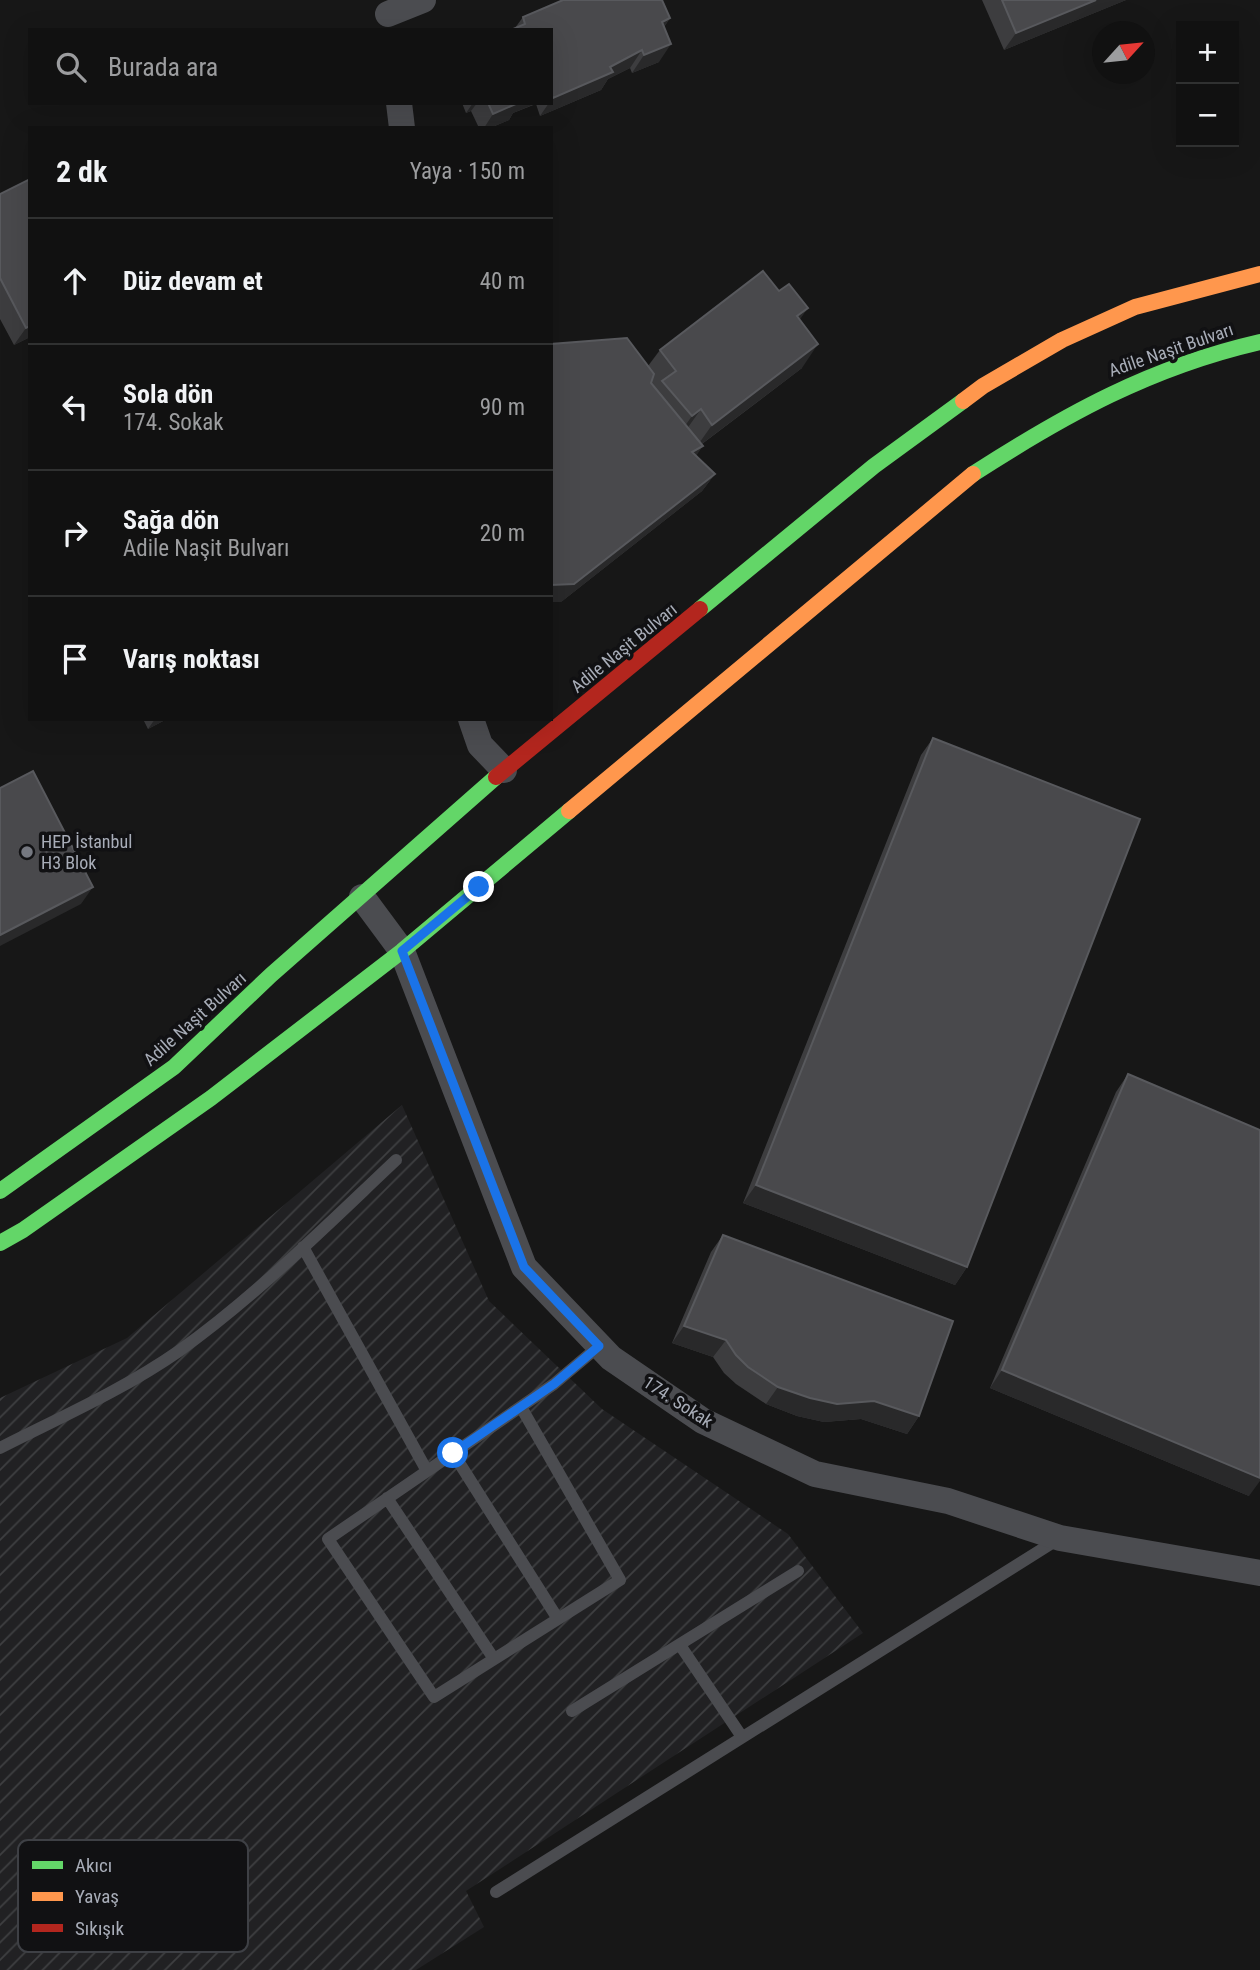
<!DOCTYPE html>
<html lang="tr">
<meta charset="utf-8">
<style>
:root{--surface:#111;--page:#1a1a1a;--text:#f1f3f6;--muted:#9c9d9f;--line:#303131}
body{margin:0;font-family:"Roboto Condensed",sans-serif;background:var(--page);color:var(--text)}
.controls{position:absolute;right:21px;top:21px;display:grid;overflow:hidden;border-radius:0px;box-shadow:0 7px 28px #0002}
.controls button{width:63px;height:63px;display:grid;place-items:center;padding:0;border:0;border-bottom:2px solid var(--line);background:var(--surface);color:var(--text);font:35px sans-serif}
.compass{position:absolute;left:1092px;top:21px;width:63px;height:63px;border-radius:50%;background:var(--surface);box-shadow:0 7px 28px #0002;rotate:63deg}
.stop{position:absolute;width:21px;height:21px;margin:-16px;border:5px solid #1a73e8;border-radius:50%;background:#fff}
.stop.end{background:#1a73e8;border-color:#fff;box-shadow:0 2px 7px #0008}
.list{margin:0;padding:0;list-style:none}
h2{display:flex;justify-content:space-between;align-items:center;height:91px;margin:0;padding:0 28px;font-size:30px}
h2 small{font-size:23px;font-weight:400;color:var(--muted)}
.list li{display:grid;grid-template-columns:46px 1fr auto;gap:21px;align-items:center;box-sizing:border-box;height:126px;padding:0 28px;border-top:2px solid var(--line)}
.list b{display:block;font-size:26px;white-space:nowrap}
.list p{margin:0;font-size:23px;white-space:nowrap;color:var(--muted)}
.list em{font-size:23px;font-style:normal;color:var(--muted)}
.icon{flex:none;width:38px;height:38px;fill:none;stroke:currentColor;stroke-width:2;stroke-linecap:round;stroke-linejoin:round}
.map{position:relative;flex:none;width:1260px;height:1970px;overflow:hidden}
.search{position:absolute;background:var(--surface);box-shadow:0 7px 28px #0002;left:28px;top:28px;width:525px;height:77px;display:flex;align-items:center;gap:18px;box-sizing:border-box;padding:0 24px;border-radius:0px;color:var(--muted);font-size:26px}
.panel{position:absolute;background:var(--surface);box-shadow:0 7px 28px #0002;left:28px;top:126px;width:525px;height:595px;border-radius:0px}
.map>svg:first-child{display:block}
</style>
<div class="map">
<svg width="1260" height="1970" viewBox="0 0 1260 1970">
<defs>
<pattern id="industrial-furrows" width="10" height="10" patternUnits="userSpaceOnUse" patternTransform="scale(1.75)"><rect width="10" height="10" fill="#212123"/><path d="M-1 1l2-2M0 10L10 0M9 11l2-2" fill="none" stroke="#3e3f41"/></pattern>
</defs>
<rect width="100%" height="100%" fill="#171717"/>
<!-- industrial -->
<path fill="url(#industrial-furrows)" d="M402,1105l87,196 113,108 186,125 75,99 -397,258 18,36 -68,43h-416v-572l127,-60z"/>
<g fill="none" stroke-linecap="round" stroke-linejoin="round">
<!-- lane -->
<path stroke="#4b4c50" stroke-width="12" d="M303,1247l124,224
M521,1407l99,173 -186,117 -106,-158 226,-155 45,-38
M0,1448c61,-31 123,-58 179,-97 78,-56 147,-125 217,-191
M453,1453l105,166
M387,1498l107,161
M680,1645l62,92
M572,1711l226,-140
M496,1892l564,-354"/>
<!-- street -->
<path stroke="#4b4c50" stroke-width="26" d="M388,14l35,-14
M399,103l3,25
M471,719l9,26 24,25
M362,897l40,54 122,316 87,91 92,63 112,53 133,27 112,37 200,35"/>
<!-- fast -->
<path stroke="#63d668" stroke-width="16" d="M973,474c93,-60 178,-107 287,-132
M700,609l174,-143 89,-65
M0,1191l174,-124 97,-92 225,-198
M0,1243l23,-13 188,-132 191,-147 167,-140"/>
<!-- slow -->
<path stroke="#ff974d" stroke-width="16" d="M963,401l20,-15 79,-46 73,-33 125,-33
M569,811l404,-337"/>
<!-- jam -->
<path stroke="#b3261e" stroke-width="16" d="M496,777l204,-168"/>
</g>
<!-- wall -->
<path fill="#3d3d3f" d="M982,0h144l-122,50z
M523,17l147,1 -6,9 -5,35 -27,11 -2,-5 -22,11 -7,11 -61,26 -4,-12 -23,9 -4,7 -19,8h-11l-8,-17 -5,2 -4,-10h89v-73l-36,-2z
M0,194l30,143 -16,8 -14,-26z
M800,319l2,49 -100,76 -6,12 19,18 -13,17 -141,111 87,-236 12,-16z
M143,719h24l-19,10z
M933,738l34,529 -12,18 -212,-82 178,-448z
M1128,1074l121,422 -259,-108 126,-296z
M723,1235l196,181 -12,18 -46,-15 -37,3 -27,-6 -31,-12 -30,-20 -12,-11 -11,-16 -41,-14 39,-91z"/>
<!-- shaded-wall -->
<path fill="#29292a" d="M1096,0h30l-122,50 12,-17z
M670,18l-12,18 4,-14z
M671,44l-12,18 -27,11 12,-18z
M642,50l-12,18 -22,11 -7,11 -61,26 9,-13h2l2,-5z
M473,103h4l-6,8 -5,2z
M516,103h21l-24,10 -4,7 -19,8h-6l9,-14z
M808,308l-17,24 6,-16z
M30,326v11l-16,8 12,-17z
M818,344l-16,24 -107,81 17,-24z
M701,409l-17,24 -9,7 17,-24z
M703,446l-12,17 1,-11z
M715,474l-13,17 -141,111h-10v-17z
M155,719h12l-19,10z
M93,887l-12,17 -81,42v-11z
M756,1185l211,82 -12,18 -212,-82z
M684,1326l42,14 -13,17 -41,-14z
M1002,1370l258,108v3l-11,15 -259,-108z
M778,1387l96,14 45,15 -12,18 -46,-15 -37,3 -27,-6 -31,-12z"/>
<!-- building -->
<path fill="#49494c" stroke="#58595d" stroke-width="2" d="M563,0h99l8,18 -8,4 9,22 -27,11 -2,-5 -32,17 3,5 -60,26 -2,-4v-64h-40l14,-6 -2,-7z
M1002,0h94l-80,33z
M488,103h30l-25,11z
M30,179v147l-4,2 -26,-50v-84z
M763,271l16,20 10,-7 19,24 -11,8 21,28 -106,81 -11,-16 -9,7 -30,-35 14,-10 -16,-21z
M627,338l27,36 -3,9 52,63 -11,6 23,22 -141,110 -23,1v-241z
M933,738l207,81 -173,448 -211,-82z
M33,771l60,116 -93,48v-147z
M1128,1074l132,56v348l-258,-108z
M723,1235l230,86 -34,95 -45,-15 -37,3 -27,-6 -32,-11 -30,-20 -12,-12 -10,-15 -42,-14z"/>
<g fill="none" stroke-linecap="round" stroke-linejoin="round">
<!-- route -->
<path stroke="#1a73e8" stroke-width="9" d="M453,1453l101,-69 45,-38 -75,-79 -122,-316 77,-64"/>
</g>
<!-- markers -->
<circle fill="#757880" stroke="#111113" stroke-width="2.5" cx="27" cy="852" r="7"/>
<g text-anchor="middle" stroke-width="7" stroke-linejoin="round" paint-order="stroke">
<!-- street labels -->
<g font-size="18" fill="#a8adb8" stroke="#111113">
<text transform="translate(1171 350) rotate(-19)" y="6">Adile Naşit Bulvarı</text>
<text transform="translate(624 648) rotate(-39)" y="6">Adile Naşit Bulvarı</text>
<text transform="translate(195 1019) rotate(-42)" y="6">Adile Naşit Bulvarı</text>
<text transform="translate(678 1402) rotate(33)" y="6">174. Sokak</text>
</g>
<!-- poi labels -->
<g font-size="18" fill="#a8adb8" stroke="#111113" text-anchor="start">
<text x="41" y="848">HEP İstanbul<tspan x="41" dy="21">H3 Blok</tspan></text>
</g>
</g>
<!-- legend -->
<rect x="18" y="1840" width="230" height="112" rx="10" fill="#111113" stroke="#3e4045" stroke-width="2"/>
<rect x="32" y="1861" width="31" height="8" fill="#63d668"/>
<rect x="32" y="1892" width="31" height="9" fill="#ff974d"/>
<rect x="32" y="1924" width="31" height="8" fill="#b3261e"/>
<g font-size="19" fill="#a8adb8">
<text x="75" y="1872">Akıcı</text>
<text x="75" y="1903">Yavaş</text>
<text x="75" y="1935">Sıkışık</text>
</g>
</svg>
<div class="controls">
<button>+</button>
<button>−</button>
</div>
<svg class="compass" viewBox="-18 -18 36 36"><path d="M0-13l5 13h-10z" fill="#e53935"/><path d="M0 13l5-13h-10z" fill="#9c9d9f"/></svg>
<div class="stop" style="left:453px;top:1453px"></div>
<div class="stop end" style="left:479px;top:887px"></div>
<div class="search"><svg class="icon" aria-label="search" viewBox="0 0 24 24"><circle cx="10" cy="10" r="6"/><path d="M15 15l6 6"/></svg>Burada ara</div>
<section class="panel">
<h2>2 dk<small>Yaya · 150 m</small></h2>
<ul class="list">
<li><svg class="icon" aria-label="ahead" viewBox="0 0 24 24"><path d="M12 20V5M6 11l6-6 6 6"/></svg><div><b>Düz devam et</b></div><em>40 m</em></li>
<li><svg class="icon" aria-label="left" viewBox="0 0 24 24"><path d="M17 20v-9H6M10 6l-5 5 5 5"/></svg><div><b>Sola dön</b><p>174. Sokak</p></div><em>90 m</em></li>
<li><svg class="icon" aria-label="right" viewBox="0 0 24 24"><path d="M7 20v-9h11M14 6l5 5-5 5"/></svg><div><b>Sağa dön</b><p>Adile Naşit Bulvarı</p></div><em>20 m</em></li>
<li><svg class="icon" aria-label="arrive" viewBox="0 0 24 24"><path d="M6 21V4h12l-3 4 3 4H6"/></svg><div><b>Varış noktası</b></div></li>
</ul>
</section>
</div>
